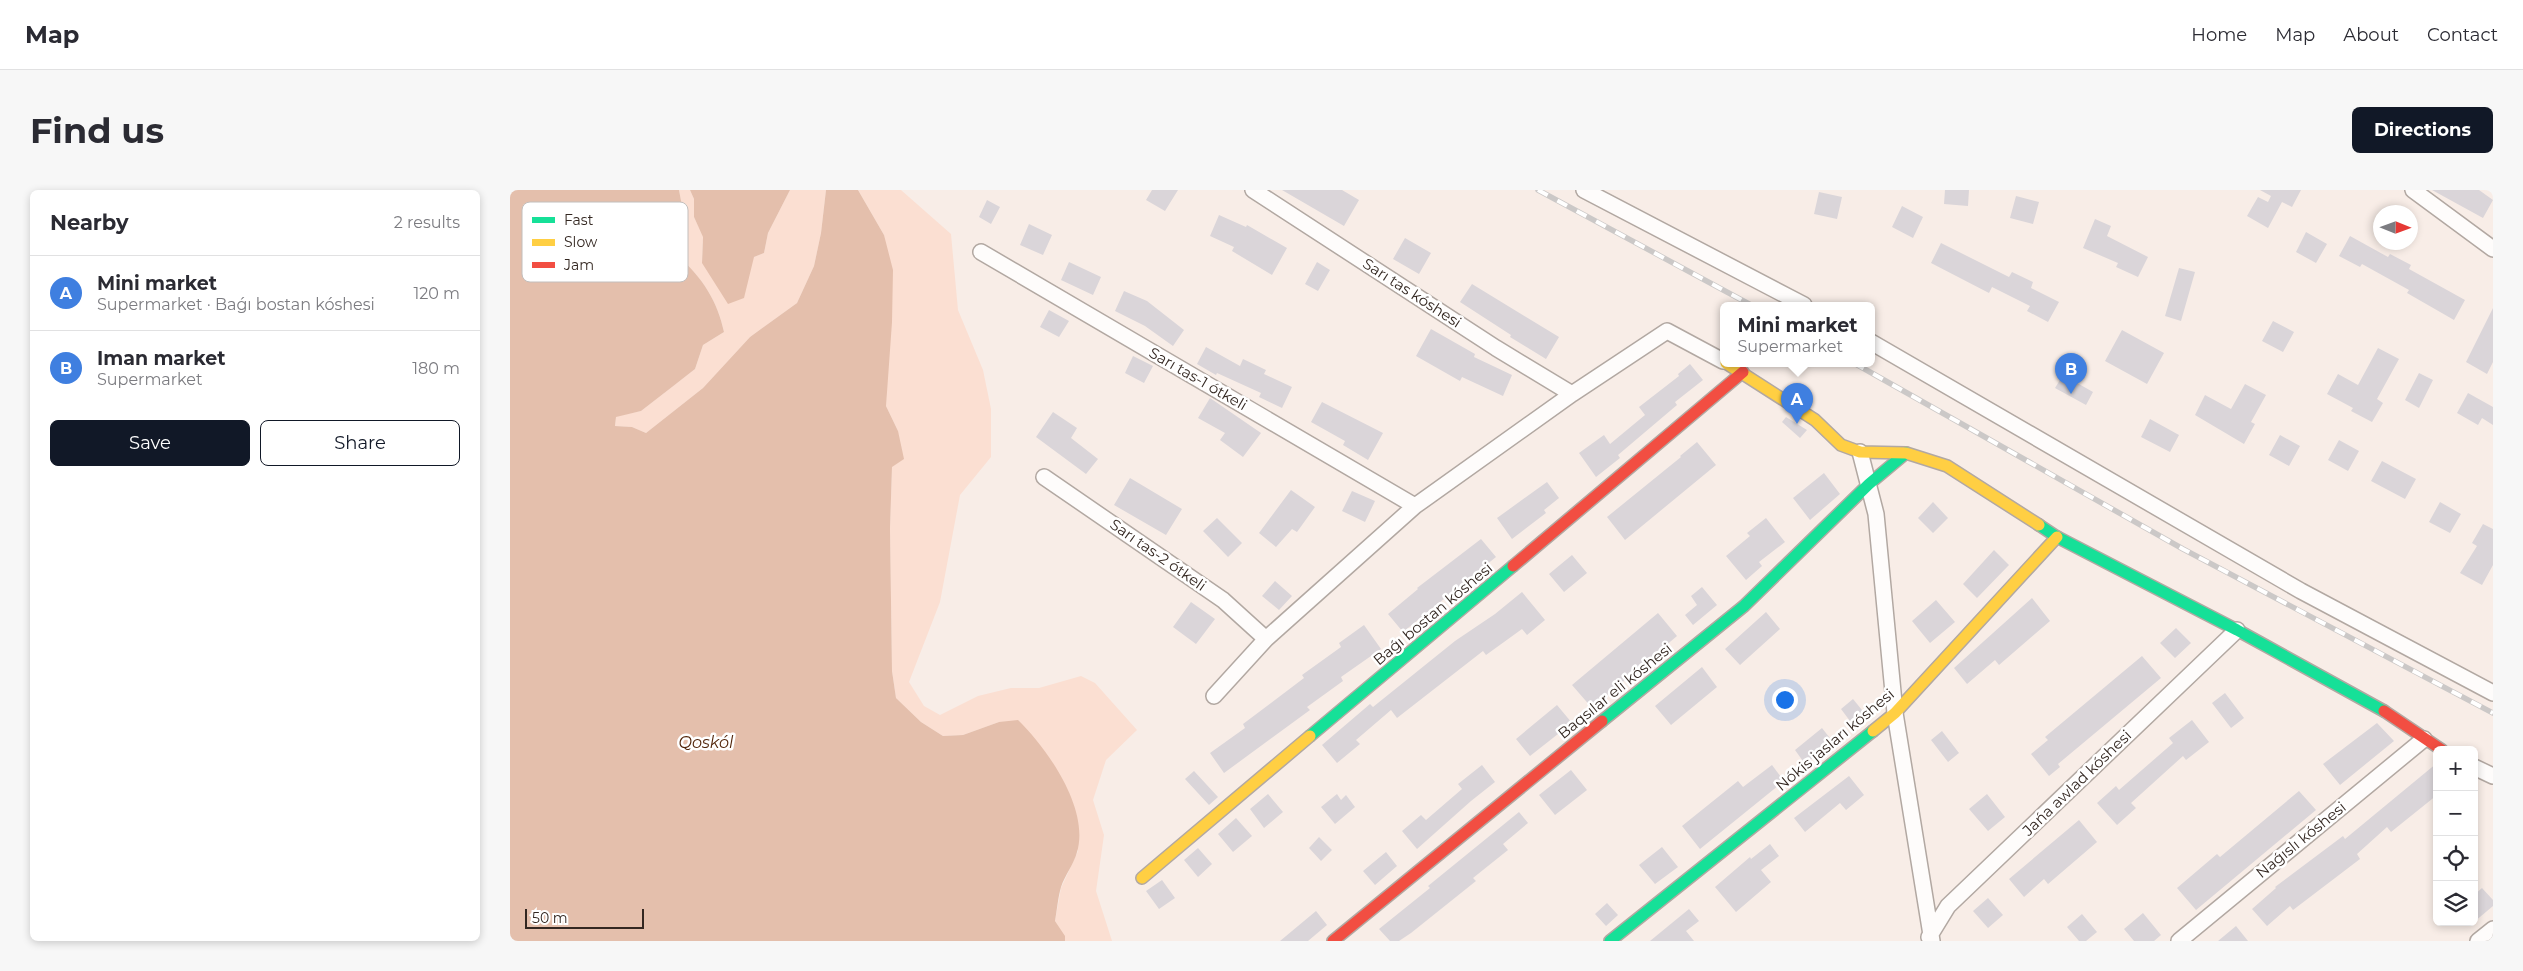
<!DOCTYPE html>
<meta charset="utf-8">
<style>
:root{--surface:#fff;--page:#f7f7f7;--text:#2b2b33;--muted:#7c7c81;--line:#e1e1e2;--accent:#111827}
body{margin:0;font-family:Montserrat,sans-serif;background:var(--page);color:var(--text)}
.controls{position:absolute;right:15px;bottom:15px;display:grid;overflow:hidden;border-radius:8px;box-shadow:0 2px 8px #0003}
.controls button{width:45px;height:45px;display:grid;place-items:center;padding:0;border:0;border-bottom:1px solid var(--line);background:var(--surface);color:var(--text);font:25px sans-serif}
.compass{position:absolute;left:1863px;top:15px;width:45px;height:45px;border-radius:50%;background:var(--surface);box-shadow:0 2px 8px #0003;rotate:91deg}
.scale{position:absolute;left:15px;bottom:12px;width:119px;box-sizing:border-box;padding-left:5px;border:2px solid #332721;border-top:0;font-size:14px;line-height:18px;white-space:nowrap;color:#332721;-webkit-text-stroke:4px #fff;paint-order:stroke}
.you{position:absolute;left:1274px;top:509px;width:18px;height:18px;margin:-12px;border:4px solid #fff;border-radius:50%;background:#1a73e8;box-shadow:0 0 0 8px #1a73e833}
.badge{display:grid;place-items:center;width:32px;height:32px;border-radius:50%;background:var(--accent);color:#fff;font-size:16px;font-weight:700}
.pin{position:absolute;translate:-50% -41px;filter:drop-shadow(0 1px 2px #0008)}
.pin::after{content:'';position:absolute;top:26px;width:18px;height:15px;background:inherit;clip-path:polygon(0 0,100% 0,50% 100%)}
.popup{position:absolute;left:1210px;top:112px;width:155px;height:65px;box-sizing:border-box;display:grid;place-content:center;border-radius:8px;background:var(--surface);filter:drop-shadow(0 1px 4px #0005);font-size:16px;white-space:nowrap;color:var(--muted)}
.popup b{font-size:19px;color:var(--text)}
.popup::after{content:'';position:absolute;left:50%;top:100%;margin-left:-10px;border:10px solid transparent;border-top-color:var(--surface)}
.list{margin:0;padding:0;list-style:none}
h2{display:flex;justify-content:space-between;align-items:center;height:65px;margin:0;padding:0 20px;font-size:21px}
h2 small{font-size:16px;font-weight:400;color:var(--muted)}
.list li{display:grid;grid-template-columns:32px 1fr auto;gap:15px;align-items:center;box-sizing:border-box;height:75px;padding:0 20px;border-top:1px solid var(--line)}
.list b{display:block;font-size:19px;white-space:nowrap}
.list p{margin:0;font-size:16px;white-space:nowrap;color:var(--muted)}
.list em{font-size:16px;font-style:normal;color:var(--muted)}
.actions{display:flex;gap:10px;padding:15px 20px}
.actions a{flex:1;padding:11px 0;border:1px solid var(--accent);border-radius:8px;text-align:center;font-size:18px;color:var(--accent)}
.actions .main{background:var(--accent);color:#fff}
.icon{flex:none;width:28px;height:28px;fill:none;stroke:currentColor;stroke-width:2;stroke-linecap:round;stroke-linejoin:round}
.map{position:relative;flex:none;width:1983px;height:751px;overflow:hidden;border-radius:8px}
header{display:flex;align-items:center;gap:30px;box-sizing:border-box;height:70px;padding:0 25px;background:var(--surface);border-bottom:1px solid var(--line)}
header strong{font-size:24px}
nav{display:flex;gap:28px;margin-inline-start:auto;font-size:18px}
.intro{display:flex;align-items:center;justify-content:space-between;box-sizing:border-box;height:120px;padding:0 30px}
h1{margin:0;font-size:35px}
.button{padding:12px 22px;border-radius:8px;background:var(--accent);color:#fff;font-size:18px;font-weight:700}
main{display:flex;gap:30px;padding:0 30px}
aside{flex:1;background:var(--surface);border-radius:8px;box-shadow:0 2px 8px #0003}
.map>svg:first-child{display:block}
</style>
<header>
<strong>Map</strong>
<nav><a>Home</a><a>Map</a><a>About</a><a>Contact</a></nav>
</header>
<div class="intro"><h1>Find us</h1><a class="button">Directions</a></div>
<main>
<aside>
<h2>Nearby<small>2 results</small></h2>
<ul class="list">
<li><span class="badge" style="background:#3f7fe0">A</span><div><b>Mini market</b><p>Supermarket · Baǵı bostan kóshesi</p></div><em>120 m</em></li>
<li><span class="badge" style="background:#3f7fe0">B</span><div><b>Iman market</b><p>Supermarket</p></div><em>180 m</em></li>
</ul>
<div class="actions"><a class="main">Save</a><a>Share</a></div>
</aside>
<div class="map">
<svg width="1983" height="751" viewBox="0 0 1983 751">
<rect width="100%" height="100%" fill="#f8ede7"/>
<!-- green -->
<path fill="#fbdfd2" d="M169,0h11l4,9v18l9,19 -1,27 52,-6 10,-4 4,-20 22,-43h36l-5,43 -7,33 -17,37 -47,34 -47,51 -57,45 -14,-6 -17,-1 1,-10 25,-5 54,-42 8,-24 21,-13c-6,-30 -22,-55 -45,-75l2,-26 -4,-14 5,-11z
M348,0h43l50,44 7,76 25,60 8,39v48l-31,38 -20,107 -31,80 15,24 16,9 38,-19 33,-8h28l42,-12 14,7 42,47 -31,30 -13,40 11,35 -8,56 16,50h-47l-1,-5 -9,-15 6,-33 17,-37 -79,-129 -36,13 -20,1 -22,-14 -25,-24 -4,-27 -2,-142 2,-62 6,-36 -12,-25 1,-39 -3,-132z"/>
<!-- water -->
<path fill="#e4bfac" d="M0,0h169l3,16 -5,11 4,14 -2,26c23,20 39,45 45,75l-21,13 -8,24 -23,18 -31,24 -25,6 -1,9 17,1 14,6 57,-45 47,-51 47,-34 17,-37 7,-33 5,-43h32l26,45 9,35 -1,52 -6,84 12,25 6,28 -12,8 -2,62 2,142 4,27 25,24 22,14 20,-1 36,-13 19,-2c29,28 72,89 59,132 -3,12 -12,23 -16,35 -3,10 -4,23 -6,34l10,15v5h-555z
M180,0h100l-22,43 -4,20 -10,4 -10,41 -16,6 -26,-41 1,-26 -9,-20v-18z"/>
<!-- building -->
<path fill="#dad5d9" d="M642,0h26l-13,21 -19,-11z
M772,0h60l17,10 -15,26z
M1435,0h24l-1,16 -24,-2z
M1750,0h41l-9,17 -10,-5 -14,26 -21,-12 11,-19 10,5 3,-6z
M1922,0h47l14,10 -10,18z
M1309,2l23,5 -5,22 -23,-5z
M1506,6l23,6 -6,22 -23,-6z
M477,10l13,7 -9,17 -12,-7z
M1392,16l21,11 -10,21 -21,-11z
M709,25l27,12 1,-2 40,23 -15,27 -40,-24 2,-4 -24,-11z
M1585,29l16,7 -4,10 41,21 -10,20 -22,-10 2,-4 -35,-15z
M519,34l23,11 -9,20 -23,-10z
M1796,42l21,12 -11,19 -20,-11z
M1840,46l38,21 2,-3 21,11 -2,4 56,31 -11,20 -47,-27 2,-3 -47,-26 -2,3 -21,-11z
M895,48l26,15 -12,21 -26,-15z
M1431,53l68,34 3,-5 21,10 -2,6 28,14 -11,20 -21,-11 3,-5 -38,-19 -3,6 -58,-30z
M559,72l32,15 -8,18 -32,-15z
M807,72l13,8 -12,21 -13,-7z
M1669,78l16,4 -14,49 -16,-5z
M962,94l87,53 -13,22 -36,-22 1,-2 -51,-33z
M614,101l23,10 37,29 -11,16 -28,-20 -30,-15z
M1983,118v54l-6,12 -21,-12z
M539,120l20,11 -10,16 -19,-10z
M1763,131l21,11 -11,20 -21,-11z
M921,139l44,25 -1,3 38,18 -9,21 -41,-19 -2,4 -44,-25z
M1612,140l42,23 -17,31 -42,-23z
M696,157l34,19 3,-7 23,11 -2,4 28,13 -10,21 -23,-11 2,-4 -44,-20 -1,2 -19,-11z
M1868,158l21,11 -22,40 6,4 -11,19 -21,-11 2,-3 -26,-14 11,-20 20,11z
M623,166l20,10 -9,17 -19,-10z
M1180,174l13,16 -28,22 2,3 -59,50 2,3 -24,19 -17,-24 25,-18 6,9 35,-29 -6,-8 40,-31 -1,-2z
M1909,183l14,7 -14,28 -14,-8z
M1553,185l30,17 -7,13 -31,-17z
M1735,194l21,11 -15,27 4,2 -11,20 -49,-29 10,-20 26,14z
M1958,203l25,14v18l-11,-7 -4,7 -21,-12z
M700,208l51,35 -18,24 -23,-17 5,-7 -27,-15z
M812,212l61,31 -15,27 -25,-15 2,-4 -34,-19z
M543,222l24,16 -6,10 27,21 -12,15 -50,-37z
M1276,227l21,13 -7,8 -18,-16z
M1640,229l29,16 -9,17 -29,-15z
M1770,245l20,11 -11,20 -20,-11z
M1829,250l20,11 -11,20 -20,-11z
M1187,252l19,23 -91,75 -18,-23 74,-60 -1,-1z
M1872,271l34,18 -11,20 -34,-18z
M1314,283l16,21 -30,26 -17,-22z
M620,288l52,31 -16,26 -52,-30z
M1037,292l12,16 -15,12 2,3 -34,26 -15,-21z
M781,300l24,17 -18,25 -5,-3 -16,18 -17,-14z
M842,301l23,10 -10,21 -23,-11z
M1423,312l15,16 -15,15 -15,-15z
M1930,312l21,12 -11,19 -21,-11z
M707,328l25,25 -14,14 -25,-26z
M1256,328l19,24 -26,20 3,4 -16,14 -20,-24 24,-20 -3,-3z
M1973,334l10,5v36l-11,20 -22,-12 17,-27 -5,-3z
M971,349l15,18 -93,75 -15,-18 30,-25 -1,-1z
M1484,360l15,15 -32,33 -14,-14z
M1062,365l15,18 -23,19 -15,-18z
M765,391l17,15 -13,14 -17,-14z
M1192,397l15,18 -24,20 -8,-10 12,-10 -6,-9z
M1012,402l23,28 -18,15 -5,-6 -36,26 -3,-4 -86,67 -6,-8 -35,30 4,4 -23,19 -15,-18 48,-41 3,3 82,-66 40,-27z
M1522,408l18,23 -51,44 -4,-5 -28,24 -13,-16z
M1426,410l19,22 -25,21 -18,-22z
M681,412l24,17 -19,25 -23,-17z
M1256,422l14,17 -40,36 -15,-16z
M1148,423l19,23 -85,72 -20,-23z
M854,435l17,24 -40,28 2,4 -36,26 3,3 -86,63 -14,-20 35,-25 -2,-4 61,-46 -2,-3 39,-28 -2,-4z
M1666,438l15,15 -16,15 -15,-15z
M1632,466l19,22 -103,86 2,3 -11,9 -18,-22 17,-14 -3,-3z
M1192,477l15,20 -46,38 -16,-19z
M1715,503l19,25 -13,10 -19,-25z
M1343,509l13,16 -13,10 -12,-16z
M1047,515l15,18 -42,33 -14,-17z
M1682,530l17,22 -23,18 -3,-4 -52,47 5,5 -19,17 -20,-22 19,-17 3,4 54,-47 -4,-5z
M1867,533l17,18 -54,44 -17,-21z
M1312,538l11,14 -28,22 -10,-14z
M1432,541l17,22 -11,9 -17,-22z
M1927,573v32l-46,37 -4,-5 -30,27 3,5 -67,51 -3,-4 -23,20 -15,-17 24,-21 -1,-1 68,-51 2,3z
M972,575l13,17 -24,19 -54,48 -15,-18 19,-16 5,5 36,-31 -4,-5z
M1262,575l12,16 -84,68 -18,-23 56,-45 5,6z
M1061,580l16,20 -32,25 -16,-20z
M684,581l24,26 -9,8 -24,-26z
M1339,586l15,19 -18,15 -6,-7 -35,29 -11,-14z
M1789,601l17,19 -120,100 -19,-22 40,-34 3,3z
M758,604l15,18 -19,16 -14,-19z
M827,604l4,6 5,-5 9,12 -20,17 -14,-17z
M1477,604l18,23 -17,14 -19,-22z
M1009,622l9,11 -25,21 5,6 -35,28 3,3 -65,52 -12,8h-9l-11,-12 51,-41 -2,-2z
M726,628l16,18 -19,16 -15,-18z
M1569,630l18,22 -49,42 -4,-5 -20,18 -15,-18z
M809,647l13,13 -11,11 -12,-13z
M1260,654l9,12 -18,14 10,12 -35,30 -21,-25 35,-30 1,2z
M1152,657l16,20 -23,17 -16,-19z
M688,658l14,16 -14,13 -14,-17z
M876,662l11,14 -22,19 -12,-14z
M652,690l13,18 -16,11 -13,-18z
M1972,698l11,12v6l-19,16v-27z
M1478,708l15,17 -15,13 -15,-17z
M1097,713l11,12 -12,11 -11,-12z
M1179,719l10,12 -13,10 8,10h-44z
M806,721l11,14 -19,16h-28z
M1633,723l18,22 -7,6h-20l-10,-12z
M1572,724l15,18 -11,9h-7l-12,-14z
M1726,736l12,15h-30z"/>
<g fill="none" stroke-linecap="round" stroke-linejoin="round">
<defs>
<path id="street" d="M743,0l243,158 76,46
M1074,0l220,115
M1903,0l80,59
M471,62l434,254
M1361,152l430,249 192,102
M1350,262l16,62 19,199 37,228
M534,287l179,123 43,39
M704,506l52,-57 149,-133 157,-112 95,-63 56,30
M1964,577l19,9
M1419,747l19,-31 289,-276
M1669,751l245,-202
M1968,751l15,-12"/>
<path id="fast" d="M1529,335l18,12 180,93 147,81
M1092,531l142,-115 125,-122 37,-31
M800,546l203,-170
M1100,751l263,-210"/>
<path id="slow" d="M1216,173l89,57 26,25 19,7 46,1 41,13 92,59
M1363,541l22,-18 162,-176
M632,688l168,-142"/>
<path id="jam" d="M1003,376l230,-194
M1874,521l58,39
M823,751l269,-220"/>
</defs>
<!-- street casing -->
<use href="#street" stroke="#b2a8a2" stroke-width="18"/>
<!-- fast casing -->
<use href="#fast" stroke="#b2a8a2" stroke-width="14"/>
<!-- slow casing -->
<use href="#slow" stroke="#b2a8a2" stroke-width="14"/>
<!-- jam casing -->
<use href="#jam" stroke="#b2a8a2" stroke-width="14"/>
<!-- street -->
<use href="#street" stroke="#fefcfb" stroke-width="15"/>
<!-- fast -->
<use href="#fast" stroke="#16e098" stroke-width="11"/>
<!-- slow -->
<use href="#slow" stroke="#ffcf43" stroke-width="11"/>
<!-- jam -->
<use href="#jam" stroke="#f24e42" stroke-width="11"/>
<defs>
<path id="rail" d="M1028,0l213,115
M1344,173l329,186 310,164"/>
</defs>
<!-- rail casing -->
<use href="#rail" stroke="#cbc8c7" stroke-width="5.5"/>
<!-- rail -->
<use href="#rail" stroke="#fff" stroke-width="4" stroke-dasharray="11" stroke-linecap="butt"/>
</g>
<g text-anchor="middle" stroke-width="5" stroke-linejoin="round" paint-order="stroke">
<!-- street labels -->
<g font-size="15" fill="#332721" stroke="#fff">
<text transform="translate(902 103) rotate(33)" y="5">Sarı tas kóshesi</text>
<text transform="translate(688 189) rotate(30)" y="5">Sarı tas-1 ótkeli</text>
<text transform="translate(648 365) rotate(35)" y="5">Sarı tas-2 ótkeli</text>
<text transform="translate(923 424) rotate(-40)" y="5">Baǵı bostan kóshesi</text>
<text transform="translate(1105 501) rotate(-39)" y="5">Baqsılar eli kóshesi</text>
<text transform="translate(1325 550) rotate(-40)" y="5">Nókis jasları kóshesi</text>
<text transform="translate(1567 593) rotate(-44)" y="5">Jańa awlad kóshesi</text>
<text transform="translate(1791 650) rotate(-39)" y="5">Naǵıslı kóshesi</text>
</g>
<!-- water labels -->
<g font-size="16" font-style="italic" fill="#52250a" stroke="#fff">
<text x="196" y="558">Qoskól</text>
</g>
</g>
<!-- legend -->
<rect x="12" y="12" width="166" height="80" rx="8" fill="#fff" stroke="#c2bebc" stroke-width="1"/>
<rect x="22" y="27" width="23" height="6" fill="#16e098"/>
<rect x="22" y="49" width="23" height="7" fill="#ffcf43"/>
<rect x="22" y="72" width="23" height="6" fill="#f24e42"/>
<g font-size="14" fill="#332721">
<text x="54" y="35">Fast</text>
<text x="54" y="57">Slow</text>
<text x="54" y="80">Jam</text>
</g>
</svg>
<div class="controls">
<button>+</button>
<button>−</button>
<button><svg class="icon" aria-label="locate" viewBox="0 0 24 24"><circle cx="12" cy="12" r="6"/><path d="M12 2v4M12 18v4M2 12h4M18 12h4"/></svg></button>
<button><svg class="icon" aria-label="layers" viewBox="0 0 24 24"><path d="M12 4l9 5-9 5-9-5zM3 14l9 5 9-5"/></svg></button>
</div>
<svg class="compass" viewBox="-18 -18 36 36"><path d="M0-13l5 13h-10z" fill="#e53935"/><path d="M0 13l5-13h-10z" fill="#7c7c81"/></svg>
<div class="scale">50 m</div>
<div class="you"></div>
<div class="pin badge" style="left:1287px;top:234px;background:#3f7fe0">A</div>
<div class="popup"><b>Mini market</b>Supermarket</div>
<div class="pin badge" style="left:1561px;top:204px;background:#3f7fe0">B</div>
</div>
</main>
